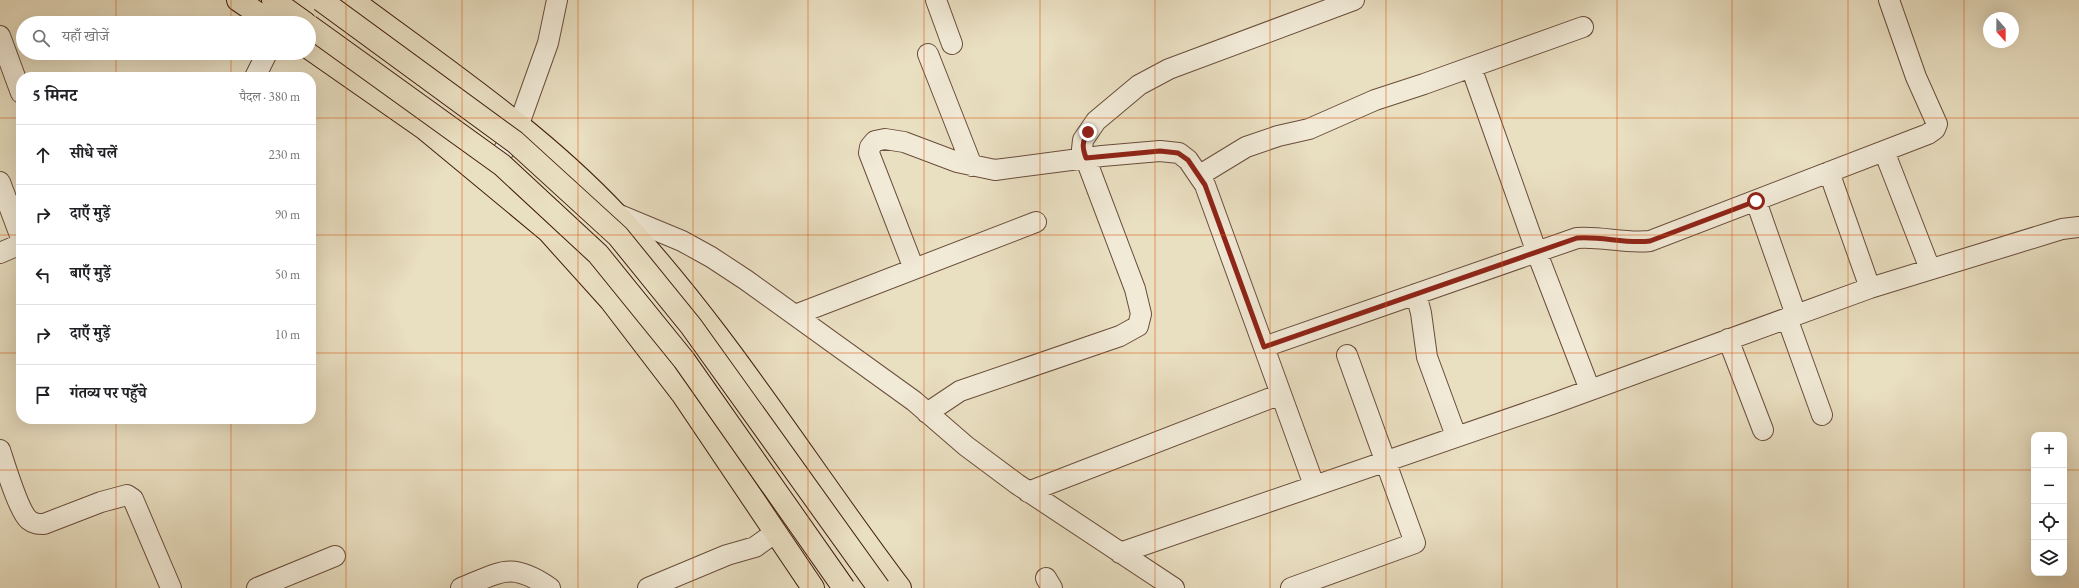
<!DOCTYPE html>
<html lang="hi">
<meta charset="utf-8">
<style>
:root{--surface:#fff;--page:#f2f2f2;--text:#202124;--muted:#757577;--line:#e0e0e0}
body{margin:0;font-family:"EB Garamond","Noto Serif Devanagari",serif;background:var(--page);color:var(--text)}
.controls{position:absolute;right:12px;bottom:12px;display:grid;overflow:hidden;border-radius:8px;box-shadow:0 4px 16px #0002}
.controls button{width:36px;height:36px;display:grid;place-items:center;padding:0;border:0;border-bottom:1px solid var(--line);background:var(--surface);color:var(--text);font:20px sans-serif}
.compass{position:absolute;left:1983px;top:12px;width:36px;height:36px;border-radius:50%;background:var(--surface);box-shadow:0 4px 16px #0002;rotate:159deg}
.stop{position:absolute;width:12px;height:12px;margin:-9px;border:3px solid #8f2418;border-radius:50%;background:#fff}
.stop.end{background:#8f2418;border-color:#fff;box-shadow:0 1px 4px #0008}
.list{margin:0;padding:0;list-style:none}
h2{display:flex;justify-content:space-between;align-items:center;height:52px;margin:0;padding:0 16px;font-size:17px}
h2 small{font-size:13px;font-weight:400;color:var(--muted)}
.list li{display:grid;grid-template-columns:26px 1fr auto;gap:12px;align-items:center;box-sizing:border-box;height:60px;padding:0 16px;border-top:1px solid var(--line)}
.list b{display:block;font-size:15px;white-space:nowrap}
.list em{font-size:13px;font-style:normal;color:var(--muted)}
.icon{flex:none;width:22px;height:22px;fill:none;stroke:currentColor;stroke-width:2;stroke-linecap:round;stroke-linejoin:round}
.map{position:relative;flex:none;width:2079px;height:588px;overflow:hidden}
.search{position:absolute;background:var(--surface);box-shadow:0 4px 16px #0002;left:16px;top:16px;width:300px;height:44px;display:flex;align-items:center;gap:10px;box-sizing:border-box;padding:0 14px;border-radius:22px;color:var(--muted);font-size:15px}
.panel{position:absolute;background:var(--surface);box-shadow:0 4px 16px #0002;left:16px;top:72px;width:300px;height:352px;border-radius:16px}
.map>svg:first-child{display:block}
</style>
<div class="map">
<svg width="2079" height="588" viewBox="0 0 2079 588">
<rect width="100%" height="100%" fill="#e9dfc1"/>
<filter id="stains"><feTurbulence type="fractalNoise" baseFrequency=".005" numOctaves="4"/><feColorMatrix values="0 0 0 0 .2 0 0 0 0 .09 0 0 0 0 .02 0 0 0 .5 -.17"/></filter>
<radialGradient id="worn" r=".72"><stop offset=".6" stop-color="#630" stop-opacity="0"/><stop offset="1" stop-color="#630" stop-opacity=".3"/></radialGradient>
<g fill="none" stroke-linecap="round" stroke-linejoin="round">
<defs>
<path id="minor" d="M936,0l16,44
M0,36l21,57
M928,54l44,112
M1471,67l66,186 53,137
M255,77l12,-24
M1884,151l46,118
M1829,172l41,116
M1200,175l46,-28 32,-11 31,-7 66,-29 49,-16 159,-57
M489,176l30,-52 29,-81 9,-43
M0,182l21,56
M1756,201l40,114
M617,214l65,27 29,16 35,23 168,121 52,45 51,38 157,104
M0,253l21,-9
M914,269l-45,-116 1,-6 5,-6 10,-2 19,3 53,20 38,8 107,-14 58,-5 19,2 9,7 17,25 109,300
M1416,294l5,19 6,44 29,79
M795,315l241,-93
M1787,318l35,97
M1728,339l35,91
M1264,347l313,-109c25,-2 48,6 73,3l278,-107 7,-5 2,-5 -21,-47 -27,-77
M927,413l33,-22 160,-55 18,-10 3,-12 -6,-25 -53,-140 1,-9 13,-19 43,-36 30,-16 185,-69
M0,450c5,15 19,62 29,70 5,4 9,4 15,4l57,-22 26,-7 6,4 38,89
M1028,492l253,-98
M1120,553l432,-149 318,-116 192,-59 17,-2
M1046,578l6,10
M257,588l78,-32
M461,588c40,-16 50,-27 89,0
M648,588l79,-33 28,-8 21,-15
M1291,588l124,-45 -68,-188"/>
<path id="major" d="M238,0l34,23
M352,0c91,68 187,132 265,215 107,114 189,249 283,373
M309,48l116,81 123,102 63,70 72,94 130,193"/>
<path id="highway" d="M273,0l32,23"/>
</defs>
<!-- minor casing -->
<use href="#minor" stroke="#6a4d3b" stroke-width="22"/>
<!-- major casing -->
<use href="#major" stroke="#3f1c0e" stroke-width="24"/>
<!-- highway casing -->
<use href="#highway" stroke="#3f1c0e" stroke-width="24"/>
<!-- minor -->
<use href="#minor" stroke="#f1ead7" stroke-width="20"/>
<!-- major -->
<use href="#major" stroke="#e9dfc1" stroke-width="22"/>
<!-- highway -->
<use href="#highway" stroke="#e9dfc1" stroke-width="22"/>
<defs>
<path id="highway-bridge" d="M321,0l194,142 103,94 73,90 188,262
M309,26l193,139 96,89 86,106 160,228"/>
</defs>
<!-- highway-bridge casing -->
<use href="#highway-bridge" stroke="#3f1c0e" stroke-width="24" stroke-linecap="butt"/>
<!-- highway-bridge -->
<use href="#highway-bridge" stroke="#e9dfc1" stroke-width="22"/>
</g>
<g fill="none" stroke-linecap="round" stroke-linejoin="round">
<!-- route -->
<path stroke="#8f2418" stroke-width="5" d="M1088,132c-6,10 -6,15 -2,26l74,-7 18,2 10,7 17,25 59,162 313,-109c25,-2 48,6 73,3l106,-40"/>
</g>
<!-- grid -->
<path fill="none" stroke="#d7530c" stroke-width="1" stroke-opacity="0.55" d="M116,0v23M231,0v23M346,0v588M462,0v588M578,0v588M693,0v588M808,0v588M924,0v588M1040,0v588M1155,0v588M1270,0v588M1386,0v588M1502,0v588M1617,0v588M1732,0v588M1848,0v588M1964,0v588M116,53v24M231,53v24M0,118h21M311,118h1768M0,235h21M311,235h1768M0,353h21M311,353h1768M116,419v169M231,419v169M0,470h2034M2064,470h15"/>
<rect width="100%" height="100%" filter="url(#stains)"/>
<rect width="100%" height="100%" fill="url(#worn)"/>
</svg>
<div class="controls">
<button>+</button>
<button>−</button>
<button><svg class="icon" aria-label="locate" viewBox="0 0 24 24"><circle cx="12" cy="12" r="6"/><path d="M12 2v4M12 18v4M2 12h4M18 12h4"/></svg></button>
<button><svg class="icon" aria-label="layers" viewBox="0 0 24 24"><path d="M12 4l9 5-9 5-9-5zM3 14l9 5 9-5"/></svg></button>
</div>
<svg class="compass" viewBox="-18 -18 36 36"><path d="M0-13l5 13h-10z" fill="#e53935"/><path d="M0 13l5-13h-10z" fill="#757577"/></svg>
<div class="stop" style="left:1756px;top:201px"></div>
<div class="stop end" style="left:1088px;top:132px"></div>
<div class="search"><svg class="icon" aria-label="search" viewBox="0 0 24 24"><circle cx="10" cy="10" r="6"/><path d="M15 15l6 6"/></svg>यहाँ खोजें</div>
<section class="panel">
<h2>5 मिनट<small>पैदल · 380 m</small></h2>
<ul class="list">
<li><svg class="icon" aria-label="ahead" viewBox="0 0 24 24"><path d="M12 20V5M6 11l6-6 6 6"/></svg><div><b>सीधे चलें</b></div><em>230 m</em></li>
<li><svg class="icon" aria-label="right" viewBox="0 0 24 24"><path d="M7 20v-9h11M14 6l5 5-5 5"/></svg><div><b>दाएँ मुड़ें</b></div><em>90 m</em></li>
<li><svg class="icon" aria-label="left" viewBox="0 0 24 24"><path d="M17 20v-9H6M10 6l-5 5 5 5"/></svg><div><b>बाएँ मुड़ें</b></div><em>50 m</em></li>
<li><svg class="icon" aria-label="right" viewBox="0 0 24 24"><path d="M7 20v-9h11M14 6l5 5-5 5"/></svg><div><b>दाएँ मुड़ें</b></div><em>10 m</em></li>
<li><svg class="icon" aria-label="arrive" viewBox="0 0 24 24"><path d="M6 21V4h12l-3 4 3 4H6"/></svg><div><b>गंतव्य पर पहुँचे</b></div></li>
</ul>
</section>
</div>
